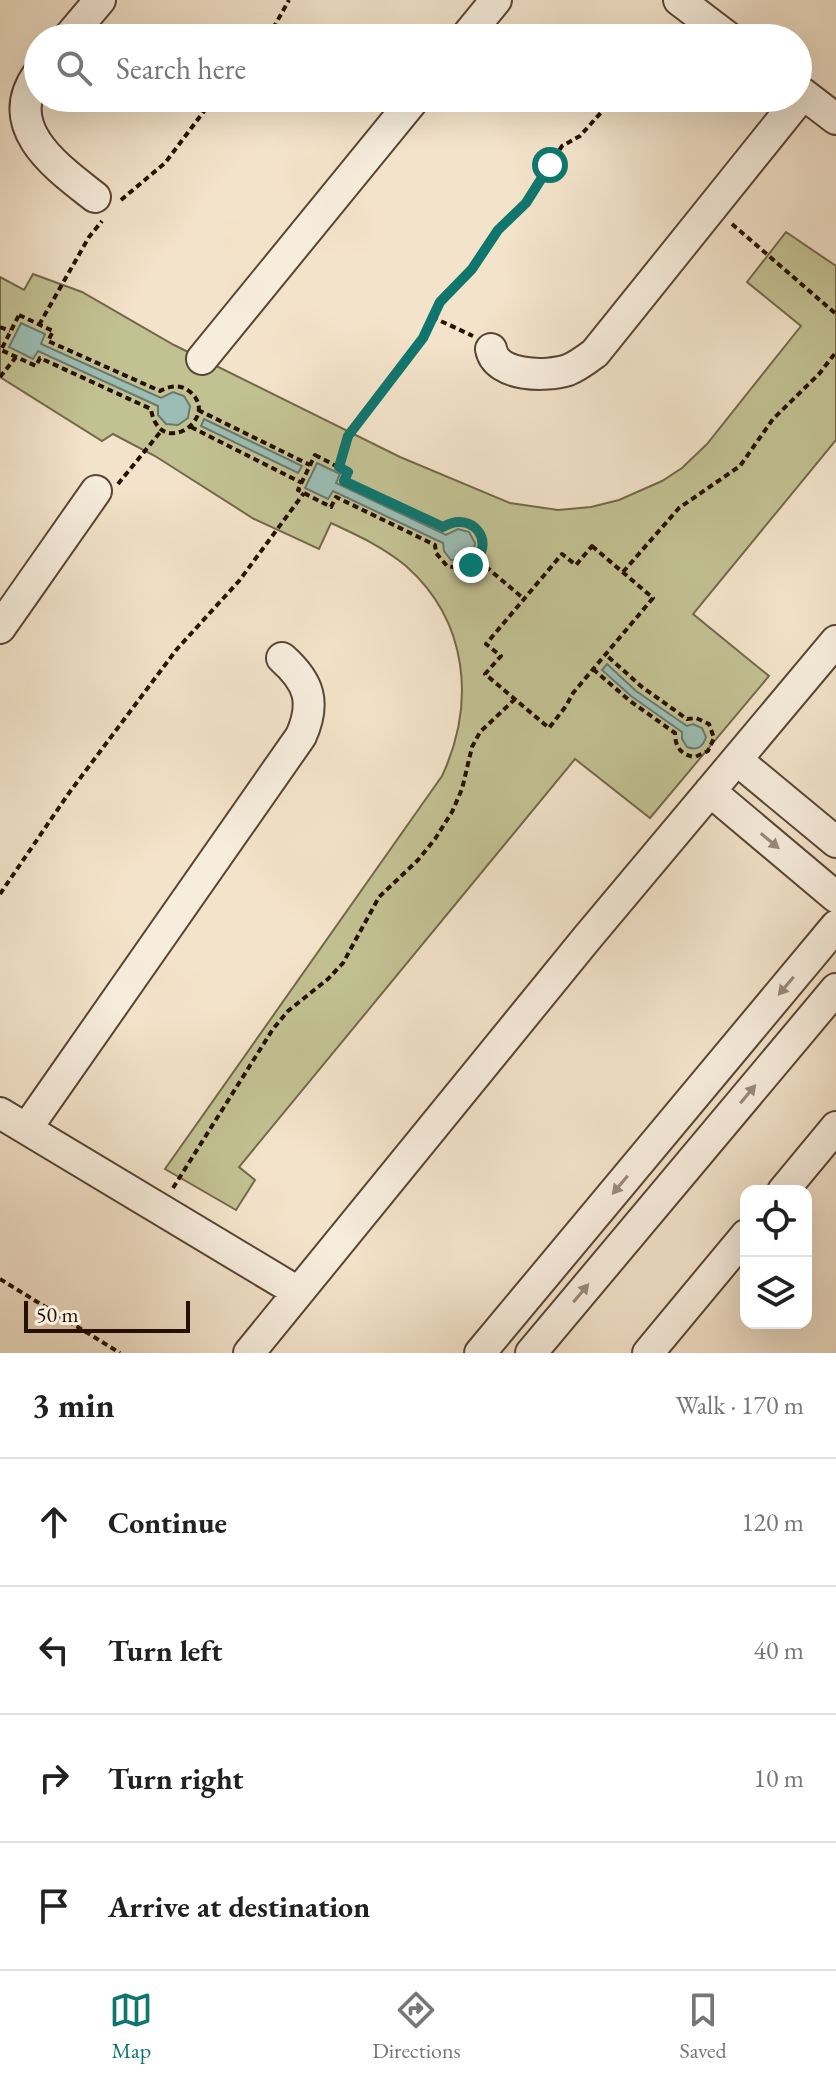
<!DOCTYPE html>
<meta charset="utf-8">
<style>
:root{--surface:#fff;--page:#f6f6f6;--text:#222;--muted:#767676;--line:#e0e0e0;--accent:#0f766e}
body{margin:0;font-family:"EB Garamond",serif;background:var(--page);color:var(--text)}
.controls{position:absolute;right:24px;bottom:24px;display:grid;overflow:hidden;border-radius:16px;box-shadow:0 8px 32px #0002}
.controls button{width:72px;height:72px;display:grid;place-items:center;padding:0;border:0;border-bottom:2px solid var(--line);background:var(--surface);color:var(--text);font:40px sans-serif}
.scale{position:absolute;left:24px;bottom:20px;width:166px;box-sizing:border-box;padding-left:8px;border:4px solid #261002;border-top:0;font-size:22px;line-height:28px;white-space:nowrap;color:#261002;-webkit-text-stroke:6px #f7eddd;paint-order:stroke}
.stop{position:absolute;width:24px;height:24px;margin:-18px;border:6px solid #0f766e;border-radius:50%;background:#fff}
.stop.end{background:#0f766e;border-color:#fff;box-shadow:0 2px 8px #0008}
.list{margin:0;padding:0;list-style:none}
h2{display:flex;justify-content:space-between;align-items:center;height:104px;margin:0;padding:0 32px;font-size:34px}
h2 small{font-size:26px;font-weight:400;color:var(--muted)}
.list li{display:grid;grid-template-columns:52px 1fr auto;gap:24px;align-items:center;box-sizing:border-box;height:128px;padding:0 32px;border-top:2px solid var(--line)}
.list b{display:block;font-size:30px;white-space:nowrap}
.list em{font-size:26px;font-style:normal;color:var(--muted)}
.icon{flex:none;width:44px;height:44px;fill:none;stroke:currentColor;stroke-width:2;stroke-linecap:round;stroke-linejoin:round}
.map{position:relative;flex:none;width:836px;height:1353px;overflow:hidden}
.search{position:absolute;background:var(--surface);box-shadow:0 8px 32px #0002;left:24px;right:24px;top:24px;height:88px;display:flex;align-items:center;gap:20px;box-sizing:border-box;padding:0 28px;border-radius:44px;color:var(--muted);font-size:30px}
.sheet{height:616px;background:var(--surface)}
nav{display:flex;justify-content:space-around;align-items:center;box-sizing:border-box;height:112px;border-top:2px solid var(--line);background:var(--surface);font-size:22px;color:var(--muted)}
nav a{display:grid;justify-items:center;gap:4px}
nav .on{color:var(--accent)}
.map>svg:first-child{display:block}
</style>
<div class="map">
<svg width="836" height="1353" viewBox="0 0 836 1353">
<rect width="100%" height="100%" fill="#f3e3ca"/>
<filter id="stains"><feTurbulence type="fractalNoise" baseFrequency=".0025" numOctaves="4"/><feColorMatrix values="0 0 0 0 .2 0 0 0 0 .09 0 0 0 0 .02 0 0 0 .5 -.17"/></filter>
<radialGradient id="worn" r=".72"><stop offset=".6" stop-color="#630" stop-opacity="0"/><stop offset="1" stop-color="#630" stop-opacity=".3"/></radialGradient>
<!-- green -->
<path fill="#c2c192" stroke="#74684a" stroke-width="2" d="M786,232l50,34v174l-143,174 76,62 -119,142 -75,-59 -336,408 16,13 -19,30 -71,-41 277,-393c34,-73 26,-155 -36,-210 -23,-19 -49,-31 -75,-43l-12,26 -65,-30 -99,-63 -42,-22 -11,7 -102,-64v-100l24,13 9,-16 49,18 92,53 226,112 110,46 48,7 33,-3 28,-7 43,-19 20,-13 25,-24 94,-118 -54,-44z"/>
<!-- water -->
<path fill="#9bbeb4" stroke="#6c786d" stroke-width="2" d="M21,323l24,11 -4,10 120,54 12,-6 11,4 6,10 -2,12 -10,7 -12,-1 -8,-9v-9l-120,-55 -5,8 -24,-12z
M204,419l98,47 -4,7 -97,-47z
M317,463l23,11 -4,9 110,52 12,-6 11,3 6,11 -2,11 -10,7 -12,-1 -7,-9 -1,-8 -110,-52 -5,8 -23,-11z
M607,664l29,27 51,35 6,-2 9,4 4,9c-3,10 -9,14 -19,10l-5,-8v-7l-51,-36 -29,-26z"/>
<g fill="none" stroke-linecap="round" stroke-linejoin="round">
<defs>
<path id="minor" d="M679,0l50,38
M68,38l32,-38
M465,38l31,-38
M38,74c-38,54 20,94 57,123
M798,90l38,29
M491,349c5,28 56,28 77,21 10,-4 19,-11 27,-17l208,-259
M202,359l213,-261
M0,628l96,-137
M737,760l99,82
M710,791l126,106
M0,1113l298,179
M27,1128l274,-392c15,-34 8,-54 -19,-78
M783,1191l53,-64
M249,1353l338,-415 249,-297
M480,1353l356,-427
M531,1353l305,-364
M648,1353l98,-118"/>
</defs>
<!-- minor casing -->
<use href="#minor" stroke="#594534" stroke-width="34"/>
<!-- path -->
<path stroke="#261002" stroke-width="4" stroke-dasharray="6 4" stroke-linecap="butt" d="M255,38l20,-13 14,-25
M661,38l11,-14
M121,200l44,-37 49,-65
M732,224l104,90
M19,315l34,16 -5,10 112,50c9,-5 20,-7 29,0 34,26 -30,70 -38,18l-111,-51 -4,8 -35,-16z
M432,317l41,19
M39,325l50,-88 13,-16
M0,327l10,4
M0,377l16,-20
M198,410l112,55
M191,427l111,56
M315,455l33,17 -4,9 99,46c35,-21 58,26 20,42l-16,-3 -11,-13 -1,-8 -99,-48 -5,10 -33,-17z
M339,467l9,-31 75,-98 17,-36 32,-33 26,-39 28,-27 36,-57 18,-10 34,-38
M118,484l44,-54
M592,546l61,52 -80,95 -7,13 -17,22 -64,-54 16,-18 -15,-12 76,-90 14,11z
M478,560l46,39
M623,572l56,-64 61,-42 33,-47 46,-45 17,-22
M593,669l37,32 45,32c0,14 6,22 20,24l13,-6 6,-13 -5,-14 -13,-6 -9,1 -45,-32 -37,-33
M0,894l69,-101 108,-144 62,-68 65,-88
M173,1188l100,-159 15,-18 40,-32 15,-16 36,-66 39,-37 17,-21 17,-27 10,-23 10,-42 8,-15 35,-33
M0,1279l120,74"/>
<!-- minor -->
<use href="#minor" stroke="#f7eddd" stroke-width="30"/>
</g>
<!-- one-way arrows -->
<defs><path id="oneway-solid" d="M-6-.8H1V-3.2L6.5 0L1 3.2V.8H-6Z" transform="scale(2)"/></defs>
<g fill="#998a7a">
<use href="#oneway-solid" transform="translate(770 841) rotate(40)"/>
<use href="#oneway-solid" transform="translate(786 986) rotate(130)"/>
<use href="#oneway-solid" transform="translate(748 1094) rotate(-50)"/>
<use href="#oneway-solid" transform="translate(620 1185) rotate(130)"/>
<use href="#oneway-solid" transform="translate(581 1293) rotate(-50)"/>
</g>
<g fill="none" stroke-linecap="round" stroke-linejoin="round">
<!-- route -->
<path stroke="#0f766e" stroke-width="10" d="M471,565c27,-21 2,-56 -28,-38l-99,-46 4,-9 -9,-5 9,-31 75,-98 17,-36 32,-33 26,-39 28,-27 24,-38"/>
</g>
<rect width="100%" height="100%" filter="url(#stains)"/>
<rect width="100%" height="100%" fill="url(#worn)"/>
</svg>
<div class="controls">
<button><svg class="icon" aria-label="locate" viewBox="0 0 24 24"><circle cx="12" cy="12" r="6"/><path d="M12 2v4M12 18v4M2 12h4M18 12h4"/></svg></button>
<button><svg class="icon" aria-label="layers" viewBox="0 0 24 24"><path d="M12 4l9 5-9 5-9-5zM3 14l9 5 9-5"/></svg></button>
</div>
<div class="scale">50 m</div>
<div class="stop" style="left:550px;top:165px"></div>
<div class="stop end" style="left:471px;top:565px"></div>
<div class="search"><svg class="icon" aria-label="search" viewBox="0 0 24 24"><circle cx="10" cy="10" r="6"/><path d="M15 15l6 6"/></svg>Search here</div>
</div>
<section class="sheet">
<h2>3 min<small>Walk · 170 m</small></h2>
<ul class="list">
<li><svg class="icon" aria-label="ahead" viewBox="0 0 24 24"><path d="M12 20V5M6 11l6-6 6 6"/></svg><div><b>Continue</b></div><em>120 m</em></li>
<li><svg class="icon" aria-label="left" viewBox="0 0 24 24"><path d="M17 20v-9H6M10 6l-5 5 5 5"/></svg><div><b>Turn left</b></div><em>40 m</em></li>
<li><svg class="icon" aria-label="right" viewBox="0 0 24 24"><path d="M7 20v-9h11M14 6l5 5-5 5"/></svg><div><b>Turn right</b></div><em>10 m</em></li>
<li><svg class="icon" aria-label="arrive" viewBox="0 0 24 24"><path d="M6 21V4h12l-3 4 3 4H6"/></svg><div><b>Arrive at destination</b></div></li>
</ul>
</section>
<nav>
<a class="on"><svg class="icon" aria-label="map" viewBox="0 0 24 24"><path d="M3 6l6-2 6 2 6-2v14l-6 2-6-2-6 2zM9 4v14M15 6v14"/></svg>Map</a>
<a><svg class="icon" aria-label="directions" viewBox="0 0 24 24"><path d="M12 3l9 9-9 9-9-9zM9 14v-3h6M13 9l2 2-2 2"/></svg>Directions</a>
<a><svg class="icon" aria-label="saved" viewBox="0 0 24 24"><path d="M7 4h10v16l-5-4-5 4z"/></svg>Saved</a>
</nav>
